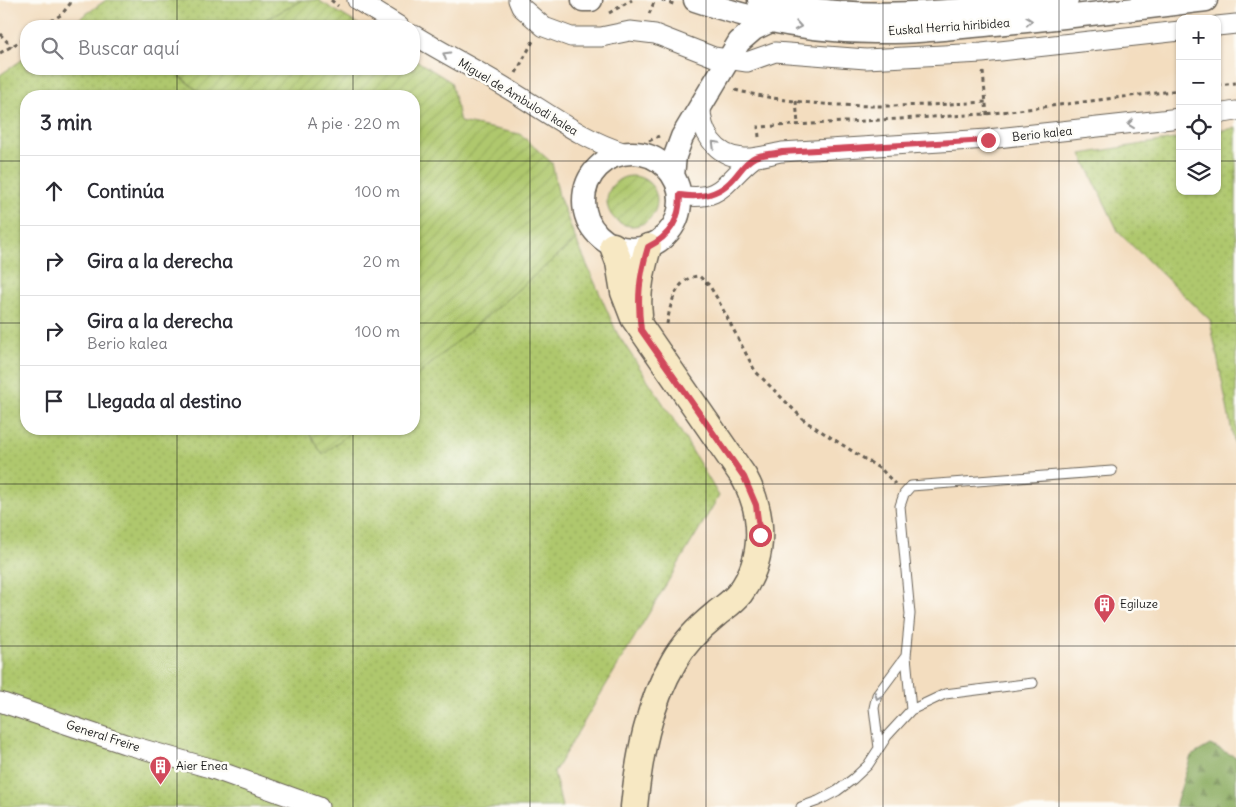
<!DOCTYPE html>
<html lang="es">
<meta charset="utf-8">
<style>
:root{--surface:#fff;--page:#f2f2f3;--text:#2b2b33;--muted:#7c7c81;--line:#e1e1e2}
body{margin:0;font-family:Delius,sans-serif;background:var(--page);color:var(--text)}
.controls{position:absolute;right:15px;top:15px;display:grid;overflow:hidden;border-radius:10px;box-shadow:0 1px 4px #0004}
.controls button{width:45px;height:45px;display:grid;place-items:center;padding:0;border:0;border-bottom:1px solid var(--line);background:var(--surface);color:var(--text);font:25px sans-serif}
.stop{position:absolute;width:15px;height:15px;margin:-11px;border:4px solid #d1495b;border-radius:50%;background:#fff}
.stop.end{background:#d1495b;border-color:#fff;box-shadow:0 1px 5px #0008}
.list{margin:0;padding:0;list-style:none}
h2{display:flex;justify-content:space-between;align-items:center;height:65px;margin:0;padding:0 20px;font-size:21px}
h2 small{font-size:16px;font-weight:400;color:var(--muted)}
.list li{display:grid;grid-template-columns:32px 1fr auto;gap:15px;align-items:center;box-sizing:border-box;height:70px;padding:0 20px;border-top:1px solid var(--line)}
.list b{display:block;font-size:19px;white-space:nowrap}
.list p{margin:0;font-size:16px;white-space:nowrap;color:var(--muted)}
.list em{font-size:16px;font-style:normal;color:var(--muted)}
.icon{flex:none;width:28px;height:28px;fill:none;stroke:currentColor;stroke-width:2;stroke-linecap:round;stroke-linejoin:round}
.map{position:relative;flex:none;width:1236px;height:807px;overflow:hidden}
.search{position:absolute;background:var(--surface);box-shadow:0 1px 4px #0004;left:20px;top:20px;width:400px;height:55px;display:flex;align-items:center;gap:12px;box-sizing:border-box;padding:0 18px;border-radius:20px;color:var(--muted);font-size:19px}
.panel{position:absolute;background:var(--surface);box-shadow:0 1px 4px #0004;left:20px;top:90px;width:400px;height:345px;border-radius:20px}
.map>svg:first-child{display:block}
</style>
<div class="map">
<svg width="1236" height="807" viewBox="0 0 1236 807">
<defs>
<pattern id="grass-dots" width="8" height="8" patternUnits="userSpaceOnUse" patternTransform="scale(1.25)"><rect width="8" height="8" fill="#afc86d"/><path d="M2 2h.1M6 6h.1" fill="none" stroke="#96ab5e" stroke-width="1.8" stroke-linecap="round"/></pattern>
<pattern id="forest-firs" width="22" height="20" patternUnits="userSpaceOnUse" patternTransform="scale(1.25)"><rect width="22" height="20" fill="#8bac60"/><path d="M5 1l3.5 6h-7zM16 11l3.5 6h-7z" fill="#718b4e"/></pattern>
<pattern id="garden-furrows" width="10" height="10" patternUnits="userSpaceOnUse" patternTransform="scale(1.25)"><rect width="10" height="10" fill="#afc86d"/><path d="M-1 1l2-2M0 10L10 0M9 11l2-2" fill="none" stroke="#96ab5e"/></pattern>
</defs>
<rect width="100%" height="100%" fill="#fdfcf7"/>
<filter id="ink" filterUnits="userSpaceOnUse"><feTurbulence type="fractalNoise" baseFrequency=".02" numOctaves="2"/><feDisplacementMap in="SourceGraphic" scale="10" xChannelSelector="R" yChannelSelector="G"/><feConvolveMatrix kernelMatrix="1 2 1 2 8 2 1 2 1" color-interpolation-filters="sRGB"/></filter>
<filter id="wash" filterUnits="userSpaceOnUse"><feTurbulence type="fractalNoise" baseFrequency=".0096" numOctaves="4" result="noise"/><feDisplacementMap in="SourceGraphic" scale="20" xChannelSelector="R" yChannelSelector="G"/><feGaussianBlur stdDeviation="1.12" result="paint"/><feColorMatrix in="noise" values="0 0 0 0 0 0 0 0 0 0 0 0 0 0 0 0 0 1.4 0 .05"/><feComposite in="paint" operator="in"/></filter>
<g filter="url(#wash)">
<rect width="100%" height="100%" fill="#f3ddbf"/>
<!-- grass -->
<path fill="url(#grass-dots)" stroke="#667244" d="M106,0h196l-47,26h-186z
M26,57v12h153l-5,3 30,24h-178v333h281l16,26 31,-26h60v-51l162,-138 41,93 55,84 47,79 -165,276 8,35h-562v-732z
M1236,128v324l-26,-132 -91,-87 -38,-79 99,-16v53h37v-60z"/>
<!-- forest -->
<path fill="url(#forest-firs)" stroke="#54643e" d="M1210,745l26,12v50h-61l16,-51z"/>
<!-- garden -->
<path fill="url(#garden-furrows)" stroke="#667244" d="M302,0h16l43,26h-106z
M414,59l37,23 9,40 60,12 32,29 7,33 17,44 -162,138v-282h-210l-30,-25 5,-2h235z
M607 201a25 25 0 1 1 50 0a25 25 0 1 1-50 0Z
M307,429h47l-31,26z"/>
</g>
<g filter="url(#ink)">
<g fill="none" stroke-linecap="round" stroke-linejoin="round">
<defs>
<path id="service" d="M911,710l-5,-54 4,-42 -10,-108 4,-12 7,-8 201,-15
M879,748l-5,-40 3,-13 29,-39
M801,807l17,-6 19,-10 16,-12 15,-14 19,-29 24,-26 34,-16 88,-11"/>
<path id="minor" d="M357,0l42,26
M518,0l3,7 23,20 27,10h30l29,-6 25,3 59,23 33,5 28,-10 91,7 116,-6 198,-22
M1217,26l19,-2
M414,35c31,19 63,35 94,54 39,23 74,51 118,64
M701,105c-1,27 14,51 42,53 13,1 27,-4 39,-6l206,-13 192,-21
M1217,114l19,-3
M680,195c43,8 46,-16 74,-37
M0,702l125,42 85,24 109,39"/>
<path id="tertiary" d="M583,0h8
M695,0c58,20 118,32 179,32 40,1 80,-4 121,-8 70,-6 140,-15 211,-24
M759,0c102,25 205,10 308,0
M584 201a48 48 0 1 1 96 0a48 48 0 1 1-96 0Z
M673,176l2,-20 7,-19 57,-95 15,-13 17,-8"/>
<path id="secondary" d="M613,246l6,16 5,30 10,26 110,159c20,36 22,81 -4,116 -7,9 -17,15 -25,22 -16,13 -31,28 -41,46 -26,44 -35,96 -40,146
M639,315c-3,-24 3,-46 9,-68"/>
</defs>
<!-- service casing -->
<use href="#service" stroke="#676055" stroke-width="11"/>
<!-- minor casing -->
<use href="#minor" stroke="#676055" stroke-width="21"/>
<!-- tertiary casing -->
<use href="#tertiary" stroke="#676055" stroke-width="25"/>
<!-- secondary casing -->
<use href="#secondary" stroke="#676055" stroke-width="29"/>
<!-- path -->
<path stroke="#676055" stroke-width="3" stroke-dasharray="4 4" stroke-linecap="butt" d="M331,0l7,6
M662,0l14,5
M609,13l23,-13
M649,14l6,-14
M44,26l18,-12 11,-14
M0,34l12,13
M0,53l26,-15
M983,72l4,43
M516,73l17,-32
M1217,85l19,-2
M735,90c82,21 167,17 251,12
M796,101l2,23
M759,137l-1,-10 228,-13 194,-24
M649,141l10,-5
M667,324c3,-19 9,-47 32,-48l10,9 8,13 38,73 50,50 77,49 13,14"/>
<!-- service -->
<use href="#service" stroke="#fff" stroke-width="9"/>
<!-- minor -->
<use href="#minor" stroke="#fff" stroke-width="19"/>
<!-- tertiary -->
<use href="#tertiary" stroke="#fff" stroke-width="22"/>
<!-- secondary -->
<use href="#secondary" stroke="#f7e8c3" stroke-width="26"/>
</g>
<!-- one-way arrows -->
<defs><path id="oneway-chevron" d="M-2-3.5L2.5 0L-2 3.5" fill="none" stroke-width="1.6" stroke-linecap="round" stroke-linejoin="round" transform="scale(1.25)"/></defs>
<g stroke="#999">
<use href="#oneway-chevron" transform="translate(1029 21) rotate(-5)"/>
<use href="#oneway-chevron" transform="translate(798 26) rotate(10)"/>
<use href="#oneway-chevron" transform="translate(446 55) rotate(-150)"/>
<use href="#oneway-chevron" transform="translate(1131 124) rotate(173)"/>
<use href="#oneway-chevron" transform="translate(715 144) rotate(-135)"/>
<use href="#oneway-chevron" transform="translate(878 696) rotate(111)"/>
</g>
</g>
<g fill="none" stroke-linecap="round" stroke-linejoin="round" filter="url(#ink)">
<!-- route -->
<path stroke="#d1495b" stroke-width="6" d="M760,535l-4,-30 -12,-28 -103,-147c-4,-31 -2,-53 7,-83 22,-11 32,-27 32,-52 18,3 36,1 50,-13 9,-8 14,-20 25,-25 8,-3 19,-3 27,-5l206,-12"/>
</g>
<!-- grid -->
<path fill="none" stroke="#1c1c1c" stroke-width="1" stroke-opacity="0.55" d="M177,0v26M353,0v26M530,0v807M706,0v807M883,0v807M1059,0v807M177,69v27M353,69v27M0,161h26M414,161h766M1217,161h19M0,323h26M414,323h822M177,429v378M353,429v378M0,484h1236M0,646h1236"/>
<!-- icons -->
<defs>
<symbol id="building-pin" viewBox="-11 -11 22 30"><path d="M0 17L-7.5 6A9.5 9.5 0 1 1 7.5 6Z" fill="#d1495b" stroke="#fdfcf7"/><path d="M-4-6H4V6H1V3H-1V6H-4ZM-2.5-4.3h1.7v1.8h-1.7ZM.8-4.3h1.7v1.8H.8ZM-2.5-1h1.7V.8h-1.7ZM.8-1h1.7V.8H.8Z" fill="#fff"/></symbol>
</defs>
<g fill-rule="evenodd">
<use href="#building-pin" x="1092" y="592" width="25" height="34"/>
<use href="#building-pin" x="148" y="754" width="25" height="34"/>
</g>
<g text-anchor="middle" stroke-width="5" stroke-linejoin="round" paint-order="stroke">
<!-- street labels -->
<g font-size="12" fill="#1c1c1c" stroke="#fdfcf7">
<text transform="translate(949 27) rotate(-4)" y="4">Euskal Herria hiribidea</text>
<text transform="translate(518 97) rotate(31)" y="4">Miguel de Ambulodi kalea</text>
<text transform="translate(1042 134) rotate(-6)" y="4">Berio kalea</text>
<text transform="translate(103 736) rotate(18)" y="4">General Freire</text>
</g>
<!-- poi labels -->
<g font-size="12" fill="#1c1c1c" stroke="#fdfcf7" text-anchor="start">
<text x="1120" y="608">Egiluze</text>
<text x="176" y="770">Aier Enea</text>
</g>
</g>
</svg>
<div class="controls">
<button>+</button>
<button>−</button>
<button><svg class="icon" aria-label="locate" viewBox="0 0 24 24"><circle cx="12" cy="12" r="6"/><path d="M12 2v4M12 18v4M2 12h4M18 12h4"/></svg></button>
<button><svg class="icon" aria-label="layers" viewBox="0 0 24 24"><path d="M12 4l9 5-9 5-9-5zM3 14l9 5 9-5"/></svg></button>
</div>
<div class="stop" style="left:760px;top:535px"></div>
<div class="stop end" style="left:988px;top:140px"></div>
<div class="search"><svg class="icon" aria-label="search" viewBox="0 0 24 24"><circle cx="10" cy="10" r="6"/><path d="M15 15l6 6"/></svg>Buscar aquí</div>
<section class="panel">
<h2>3 min<small>A pie · 220 m</small></h2>
<ul class="list">
<li><svg class="icon" aria-label="ahead" viewBox="0 0 24 24"><path d="M12 20V5M6 11l6-6 6 6"/></svg><div><b>Continúa</b></div><em>100 m</em></li>
<li><svg class="icon" aria-label="right" viewBox="0 0 24 24"><path d="M7 20v-9h11M14 6l5 5-5 5"/></svg><div><b>Gira a la derecha</b></div><em>20 m</em></li>
<li><svg class="icon" aria-label="right" viewBox="0 0 24 24"><path d="M7 20v-9h11M14 6l5 5-5 5"/></svg><div><b>Gira a la derecha</b><p>Berio kalea</p></div><em>100 m</em></li>
<li><svg class="icon" aria-label="arrive" viewBox="0 0 24 24"><path d="M6 21V4h12l-3 4 3 4H6"/></svg><div><b>Llegada al destino</b></div></li>
</ul>
</section>
</div>
